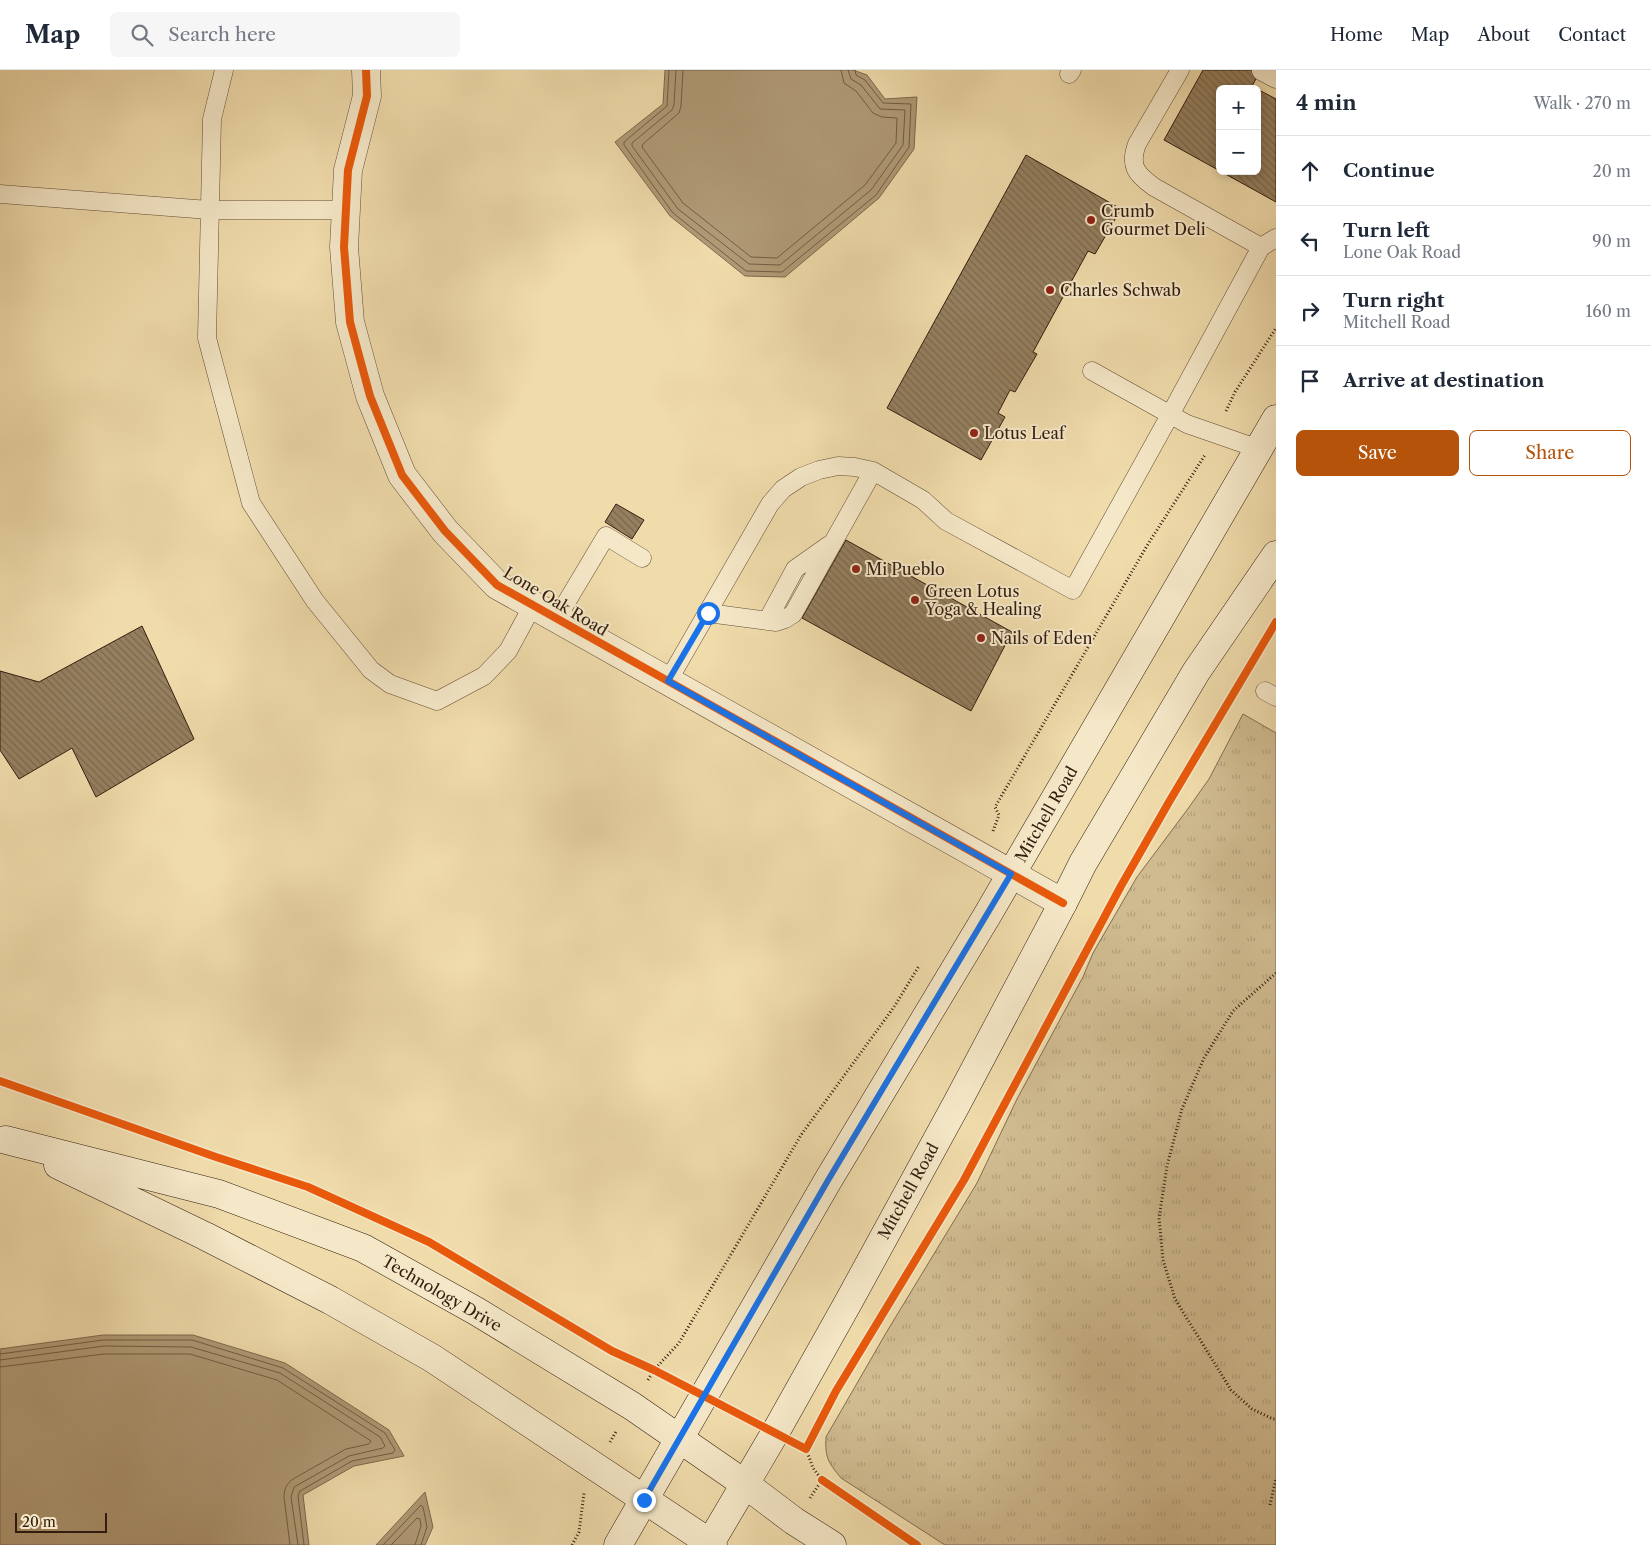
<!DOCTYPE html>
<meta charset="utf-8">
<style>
:root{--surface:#fff;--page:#f6f6f7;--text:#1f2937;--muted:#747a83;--line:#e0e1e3;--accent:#b45309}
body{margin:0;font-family:"Libre Caslon Text",serif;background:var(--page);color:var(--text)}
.controls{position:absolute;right:15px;top:15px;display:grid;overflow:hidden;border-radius:8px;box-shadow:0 2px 8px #0003}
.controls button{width:45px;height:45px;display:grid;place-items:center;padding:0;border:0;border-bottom:1px solid var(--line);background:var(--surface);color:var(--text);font:25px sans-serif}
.scale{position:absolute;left:15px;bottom:12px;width:92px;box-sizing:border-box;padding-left:5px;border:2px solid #331d0f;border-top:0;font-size:14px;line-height:18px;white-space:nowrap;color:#331d0f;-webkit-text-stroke:4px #f5e8c8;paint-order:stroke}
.stop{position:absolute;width:15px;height:15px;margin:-11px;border:4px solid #1a73e8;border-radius:50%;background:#fff}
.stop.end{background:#1a73e8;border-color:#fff;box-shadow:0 1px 5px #0008}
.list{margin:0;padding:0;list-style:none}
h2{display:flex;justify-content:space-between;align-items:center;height:65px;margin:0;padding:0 20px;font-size:21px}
h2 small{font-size:16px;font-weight:400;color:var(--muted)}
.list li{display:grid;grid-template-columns:32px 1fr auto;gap:15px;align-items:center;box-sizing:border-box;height:70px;padding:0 20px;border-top:1px solid var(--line)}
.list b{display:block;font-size:19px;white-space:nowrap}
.list p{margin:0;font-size:16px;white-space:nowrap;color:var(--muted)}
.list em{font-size:16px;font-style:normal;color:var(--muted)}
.actions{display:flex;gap:10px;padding:15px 20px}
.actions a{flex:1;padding:11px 0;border:1px solid var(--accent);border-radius:8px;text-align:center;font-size:18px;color:var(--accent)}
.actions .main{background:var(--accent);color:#fff}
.icon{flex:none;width:28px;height:28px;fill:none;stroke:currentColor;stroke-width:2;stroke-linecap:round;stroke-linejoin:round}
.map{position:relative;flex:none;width:1276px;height:1475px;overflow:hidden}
header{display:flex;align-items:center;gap:30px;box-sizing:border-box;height:70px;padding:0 25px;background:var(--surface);border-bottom:1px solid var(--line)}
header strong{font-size:24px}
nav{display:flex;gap:28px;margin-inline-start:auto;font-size:18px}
.search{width:350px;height:45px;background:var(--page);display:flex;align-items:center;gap:12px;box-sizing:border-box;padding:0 18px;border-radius:8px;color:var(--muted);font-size:19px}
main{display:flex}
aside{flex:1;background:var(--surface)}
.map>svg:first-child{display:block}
</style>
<header>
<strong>Map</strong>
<div class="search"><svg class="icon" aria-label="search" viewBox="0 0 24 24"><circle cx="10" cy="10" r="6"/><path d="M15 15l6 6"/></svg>Search here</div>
<nav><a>Home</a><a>Map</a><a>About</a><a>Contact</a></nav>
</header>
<main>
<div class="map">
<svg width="1276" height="1475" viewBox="0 0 1276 1475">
<defs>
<pattern id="grass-tufts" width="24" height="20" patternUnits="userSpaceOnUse" patternTransform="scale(1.25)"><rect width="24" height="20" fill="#d0bb90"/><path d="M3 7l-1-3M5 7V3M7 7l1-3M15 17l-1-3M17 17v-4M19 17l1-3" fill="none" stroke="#b3a07b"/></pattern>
<pattern id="building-back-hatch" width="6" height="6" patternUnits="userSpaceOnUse" patternTransform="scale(1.25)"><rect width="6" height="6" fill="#958060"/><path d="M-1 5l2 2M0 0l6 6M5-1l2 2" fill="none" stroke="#7a684e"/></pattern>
</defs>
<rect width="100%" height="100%" fill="#f0dbab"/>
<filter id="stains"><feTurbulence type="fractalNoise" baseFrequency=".004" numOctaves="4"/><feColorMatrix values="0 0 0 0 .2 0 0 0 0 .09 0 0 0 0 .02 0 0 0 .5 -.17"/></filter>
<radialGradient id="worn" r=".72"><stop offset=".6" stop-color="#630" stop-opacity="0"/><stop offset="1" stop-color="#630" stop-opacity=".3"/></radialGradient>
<!-- grass -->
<path fill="url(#grass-tufts)" stroke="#826c50" d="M1243,644l33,19v812h-331l-104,-67c-13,-16 -16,-20 -15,-41l60,-104 91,-150 40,-84 66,-122 10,-24 44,-76 50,-67 22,-31z"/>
<!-- water -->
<path fill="#b09a76" stroke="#7e684d" d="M665,0h188l14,5 18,24 32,-2 -3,52 -35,49 -94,79 -40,-1 -75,-60 -55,-74 48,-38z
M103,1265h90l92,28 104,67 15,26 -50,10 -51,29 6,50h-309v-196z
M425,1422l8,35 -8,18h-49z"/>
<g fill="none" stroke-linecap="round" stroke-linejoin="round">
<!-- shore -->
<path stroke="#725c42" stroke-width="1" d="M669,0l-2,36 -43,36v3l49,68 73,58 36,1 94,-77 33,-48 2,-43 -28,-1 -18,-23 -9,-5 -1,-5
M676,0l-2,35 -2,5 -40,33v3l46,63 71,55 31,1 91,-75 32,-45 2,-35 -25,-1 -19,-24 -10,-6 -3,-9
M683,0l-2,36 -2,7 -36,31 -1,3 41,56 68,54 26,1 88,-73 31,-42 1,-25 -15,-1 -9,-4 -17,-22 -12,-8 -3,-13
M0,1284l103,-14h89l91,28 102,65 10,17 -2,3 -41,8 -52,30 -2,5 6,49
M0,1290l104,-14 87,1 89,26 100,64 5,9 -2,2 -34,8 -55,31 -3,10 7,48
M0,1297l104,-13h86l87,26 94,61 -2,3 -23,5 -53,30c-6,4 -9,10 -9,18l6,48
M383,1475l38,-40 2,2 4,20 -6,18
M391,1475l26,-27 3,1 1,7 -6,19"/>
</g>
<!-- building -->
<path fill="url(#building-back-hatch)" stroke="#331d0f" d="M1203,0h58l-9,16 5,3h-37v82l-56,-31z
M1257,19l19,10v103l-56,-31h37z
M1026,85l95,54 -26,45 -7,-3 -55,101 4,2 -22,38 -5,-2 -12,23 7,4 -24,43 -94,-52z
M616,434l28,16 -12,19 -27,-17z
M846,470l166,92 -41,79 -169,-93z
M142,556l52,113 -98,58 -24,-49 -53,31 -19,-29v-79l39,11z"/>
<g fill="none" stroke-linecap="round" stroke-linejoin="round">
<defs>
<path id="lane" d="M224,0l-12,49 -5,219 44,165 64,98 56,69 19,14 47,17 47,-25 24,-25 25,-46
M1261,1l15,8
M1069,4l3,-4
M0,124l209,16h137
M1261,177l15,-9
M1092,301l95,53 72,25
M708,543l68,9 9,-3 8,-5 80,-143
M557,548l49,-82 36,22
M767,551l28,-52 34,-24
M668,611l102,-177 13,-15 18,-12 18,-7 19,-4 17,1 18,4 50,29 23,21 127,69 97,-175 91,-168 -107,-60c-18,-13 -25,-21 -17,-43l43,-74
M1265,621l11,6"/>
<path id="street" d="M366,0l1,26 -19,74 -4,77 6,75 20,74 32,79 43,56 52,54 566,318"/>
<path id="secondary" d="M6,1070l213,54 144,54 113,63 156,95 113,78 49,37 38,24
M58,1095l147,71 125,64 102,58 281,187
M618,1475l209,-363 161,-268 288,-495
M709,1475l66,-112 74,-132 107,-196 107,-202 20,-40 113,-191 80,-117"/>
</defs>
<!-- lane casing -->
<use href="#lane" stroke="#624c36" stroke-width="19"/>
<!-- street casing -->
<use href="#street" stroke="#624c36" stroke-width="29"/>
<!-- secondary casing -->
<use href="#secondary" stroke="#331d0f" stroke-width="29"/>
<!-- path -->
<path stroke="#331d0f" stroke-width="3" stroke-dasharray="1 2.5" stroke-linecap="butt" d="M1226,341l9,-19 41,-64
M993,761l6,-16 -4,-8 153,-263 57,-89
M1276,903l-43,38 -29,47 -22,51 -15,57 -8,52 4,42 12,39 56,91 21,19 21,10h3
M648,1310l6,-10 25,-27 122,-208 93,-128 25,-41
M610,1372l7,-12
M806,1379l7,19 9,12 -12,18
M1270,1435l6,-27
M572,1475l7,-13 5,-39"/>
<!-- lane -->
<use href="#lane" stroke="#f5e8c8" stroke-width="18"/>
<!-- street -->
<use href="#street" stroke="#f5e8c8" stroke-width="28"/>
<!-- secondary -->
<use href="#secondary" stroke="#f5e8c8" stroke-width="28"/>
<defs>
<path id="cycleway" d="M366,0l1,26 -19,74 -4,77 6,75 20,74 32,79 43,56 52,54 566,318
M0,1011l216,76 92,30 121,55 183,109 42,19 152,79 30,-58 128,-211 157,-294 48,-84 107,-180
M822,1410l95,65"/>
</defs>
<!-- cycleway casing -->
<use href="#cycleway" stroke="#f5e8c8" stroke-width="11"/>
<!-- cycleway -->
<use href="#cycleway" stroke="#e8590c" stroke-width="8"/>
</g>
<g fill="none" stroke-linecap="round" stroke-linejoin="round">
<!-- route -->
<path stroke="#1a73e8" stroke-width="6" d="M644,1430l183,-318 184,-308 -343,-193 40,-68"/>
</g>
<!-- markers -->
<g fill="#8f2418" stroke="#f5e8c8" stroke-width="2">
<circle cx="1091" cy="150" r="5"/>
<circle cx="1050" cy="220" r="5"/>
<circle cx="974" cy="363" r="5"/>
<circle cx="856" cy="499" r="5"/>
<circle cx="915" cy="530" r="5"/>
<circle cx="981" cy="568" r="5"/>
</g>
<g text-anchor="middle" stroke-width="4" stroke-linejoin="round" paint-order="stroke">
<!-- poi labels -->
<g font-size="16" fill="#331d0f" stroke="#f5e8c8" text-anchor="start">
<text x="1101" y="147">Crumb<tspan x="1101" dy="18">Gourmet Deli</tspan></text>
<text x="1060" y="226">Charles Schwab</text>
<text x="984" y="369">Lotus Leaf</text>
<text x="866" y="505">Mi Pueblo</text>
<text x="925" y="527">Green Lotus<tspan x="925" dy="18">Yoga &amp; Healing</tspan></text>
<text x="991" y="574">Nails of Eden</text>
</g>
<!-- street labels -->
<g font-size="16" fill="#331d0f" stroke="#f5e8c8">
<text transform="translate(556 531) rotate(31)" y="6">Lone Oak Road</text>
<text transform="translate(1046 744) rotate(-60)" y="6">Mitchell Road</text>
<text transform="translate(908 1121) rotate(-61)" y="6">Mitchell Road</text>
<text transform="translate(442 1223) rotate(30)" y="6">Technology Drive</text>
</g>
</g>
<rect width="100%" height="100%" filter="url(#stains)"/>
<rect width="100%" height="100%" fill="url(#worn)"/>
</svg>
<div class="controls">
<button>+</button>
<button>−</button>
</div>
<div class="scale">20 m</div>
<div class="stop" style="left:708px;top:543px"></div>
<div class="stop end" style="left:644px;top:1430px"></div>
</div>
<aside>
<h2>4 min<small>Walk · 270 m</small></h2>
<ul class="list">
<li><svg class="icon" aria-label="ahead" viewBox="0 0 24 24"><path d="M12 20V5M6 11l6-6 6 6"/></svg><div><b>Continue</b></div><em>20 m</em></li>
<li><svg class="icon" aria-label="left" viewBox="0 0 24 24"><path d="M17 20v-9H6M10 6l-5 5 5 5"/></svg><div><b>Turn left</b><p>Lone Oak Road</p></div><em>90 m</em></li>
<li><svg class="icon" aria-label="right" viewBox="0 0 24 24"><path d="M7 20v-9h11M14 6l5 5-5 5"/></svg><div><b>Turn right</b><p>Mitchell Road</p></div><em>160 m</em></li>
<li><svg class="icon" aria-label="arrive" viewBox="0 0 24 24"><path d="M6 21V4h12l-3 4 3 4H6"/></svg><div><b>Arrive at destination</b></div></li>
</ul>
<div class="actions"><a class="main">Save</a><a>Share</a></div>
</aside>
</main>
